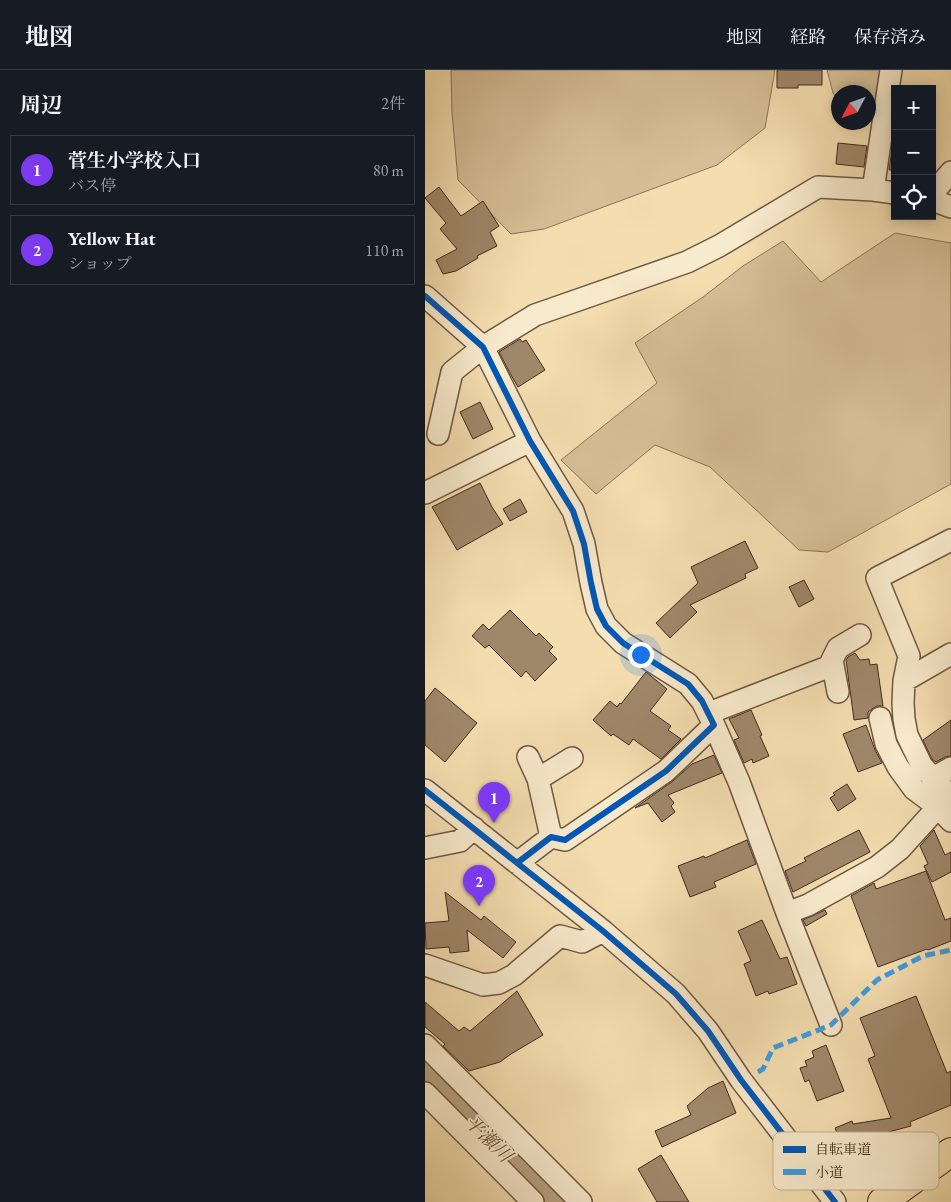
<!DOCTYPE html>
<html lang="ja">
<meta charset="utf-8">
<style>
:root{--surface:#171b24;--page:#20242c;--text:#f1f3f6;--muted:#9ea1a6;--line:#363941;--accent:#7c3aed}
body{margin:0;font-family:"EB Garamond","Noto Serif JP",serif;background:var(--page);color:var(--text)}
.controls{position:absolute;right:15px;top:15px;display:grid;overflow:hidden;border-radius:0px;box-shadow:0 2px 12px #0003}
.controls button{width:45px;height:45px;display:grid;place-items:center;padding:0;border:0;border-bottom:1px solid var(--line);background:var(--surface);color:var(--text);font:25px sans-serif}
.compass{position:absolute;left:406px;top:15px;width:45px;height:45px;border-radius:50%;background:var(--surface);box-shadow:0 2px 12px #0003;rotate:229deg}
.you{position:absolute;left:215px;top:584px;width:18px;height:18px;margin:-12px;border:4px solid #fff;border-radius:50%;background:#1a73e8;box-shadow:0 0 0 8px #1a73e833}
.badge{display:grid;place-items:center;width:32px;height:32px;border-radius:50%;background:var(--accent);color:#fff;font-size:16px;font-weight:700}
.pin{position:absolute;translate:-50% -41px;filter:drop-shadow(0 1px 2px #0008)}
.pin::after{content:'';position:absolute;top:26px;width:18px;height:15px;background:inherit;clip-path:polygon(0 0,100% 0,50% 100%)}
.list{margin:0;padding:0;list-style:none}
h2{display:flex;justify-content:space-between;align-items:center;height:65px;margin:0;padding:0 20px;font-size:21px}
h2 small{font-size:16px;font-weight:400;color:var(--muted)}
.list li{display:grid;grid-template-columns:32px 1fr auto;gap:15px;align-items:center;box-sizing:border-box;height:70px;margin:0 10px 10px;padding:0 10px;border:1px solid var(--line);border-radius:0px}
.list b{display:block;font-size:19px;white-space:nowrap}
.list p{margin:0;font-size:16px;white-space:nowrap;color:var(--muted)}
.list em{font-size:16px;font-style:normal;color:var(--muted)}
.icon{flex:none;width:28px;height:28px;fill:none;stroke:currentColor;stroke-width:2;stroke-linecap:round;stroke-linejoin:round}
.map{position:relative;flex:none;width:526px;height:1132px;overflow:hidden}
header{display:flex;align-items:center;gap:30px;box-sizing:border-box;height:70px;padding:0 25px;background:var(--surface);border-bottom:1px solid var(--line)}
header strong{font-size:24px}
nav{display:flex;gap:28px;margin-inline-start:auto;font-size:18px}
main{display:flex}
aside{flex:1;background:var(--surface)}
.map>svg:first-child{display:block}
</style>
<header>
<strong>地図</strong>
<nav><a>地図</a><a>経路</a><a>保存済み</a></nav>
</header>
<main>
<aside>
<h2>周辺<small>2件</small></h2>
<ul class="list">
<li><span class="badge">1</span><div><b>菅生小学校入口</b><p>バス停</p></div><em>80 m</em></li>
<li><span class="badge">2</span><div><b>Yellow Hat</b><p>ショップ</p></div><em>110 m</em></li>
</ul>
</aside>
<div class="map">
<svg width="526" height="1132" viewBox="0 0 526 1132">
<rect width="100%" height="100%" fill="#f4deb0"/>
<filter id="stains"><feTurbulence type="fractalNoise" baseFrequency=".004" numOctaves="4"/><feColorMatrix values="0 0 0 0 .2 0 0 0 0 .09 0 0 0 0 .02 0 0 0 .5 -.17"/></filter>
<radialGradient id="worn" r=".72"><stop offset=".6" stop-color="#630" stop-opacity="0"/><stop offset="1" stop-color="#630" stop-opacity=".3"/></radialGradient>
<!-- green -->
<path fill="#d6bf97" stroke="#8c745b" d="M26,0h324l-10,58 -48,37 -173,64 -33,5 -53,-54 -6,-67z
M402,0h54l-8,40h-4l-1,-18h-30v8l-5,-7z
M470,163l56,10v241l-123,68 -29,-2 -89,-83 -55,-22 -59,49 -35,-34 96,-77 -22,-40 68,-46 40,-31 40,-25 38,41z"/>
<g fill="none" stroke-linecap="round" stroke-linejoin="round">
<!-- river -->
<path stroke="#b7a17f" stroke-width="32" d="M0,1003l128,129"/>
</g>
<!-- building -->
<path fill="#9f886a" stroke="#422a1f" d="M352,0h45v15h-24v3h-21z
M413,73l29,3 -3,21 -28,-3z
M467,79h3v21h-6z
M14,117l22,29 22,-15 16,25 -9,6 7,14 -20,10 1,2 -22,13 -13,3 -7,-14 21,-11 -17,-20 6,-6 -21,-25z
M95,269l2,3 4,-2 19,30 -27,17 -7,-12 -12,-23z
M55,332l13,27 -20,10 -13,-27z
M55,413l12,24 11,17 -46,26 -25,-43z
M95,429l7,13 -17,9 -7,-12z
M320,471l13,27 -13,6 1,4 -56,27 7,7 -27,26 -14,-15 42,-40 -7,-16z
M379,510l10,19 -15,8 -10,-20z
M85,540l26,26 3,-3 14,14 -4,4 8,8 -22,22 -9,-10 -5,6 -32,-32 -4,3 -13,-12 11,-12 6,6z
M430,583l5,7 9,-1 1,6 7,-1 6,42h-6l-5,3 -4,3v6l-14,2 -8,-60 2,-3z
M221,602l21,17 -17,22 21,15 -3,4 13,9 -20,20 -28,-20 -4,6 -16,-11 -2,2 -18,-16 17,-19 7,6 3,-4 1,1z
M10,618l42,35 -32,39 -20,-17v-44z
M326,640l11,25 -2,1 9,20 -16,7 -1,-4 -8,4 -10,-23 5,-2 -10,-19z
M526,650v36l-6,1 -9,5 -4,-3 -9,-19z
M441,655l9,25 7,13 -24,9 -15,-38z
M289,685l8,18 -54,22 6,8 -3,3 4,6 -13,10 -14,-19 -13,5 38,-27 19,-17z
M422,714l9,15 -18,12 -8,-13 5,-3 -2,-2z
M434,760l11,22 -77,40 -8,-21 21,-10 -2,-3z
M509,760l11,25 6,-3v20l-19,10 -8,-16 4,-2 -8,-18z
M322,770l9,24 -42,18 2,5 -26,10 -12,-31 26,-10 1,2z
M501,801l19,49 6,-2v23l-23,9 -1,-1 -49,18 -27,-71 23,-13 2,6z
M20,822l36,28 3,-4 32,26 -13,16 -36,-28 2,21 -19,2 -1,-6 -23,2 -1,-26 24,-2z
M400,840l2,4 -21,12 -3,-6z
M337,850l18,39 7,-2 10,27 -28,10 -1,-3 -12,5 -12,-32 7,-3 -13,-30z
M92,921l26,44 -32,19 -11,8 -31,9 -26,-25 2,-2 -20,-17v-25l34,29 5,-4 6,4z
M491,926l31,77 4,-2v34l-41,17 1,4 -30,8 3,22 -8,16 -7,6 -5,3 -11,2 -8,-1 -10,-6 -11,-13 10,-2 -1,-3 14,-2 -12,-28 17,-7 1,3 38,-6 -23,-59 7,-3 -15,-38z
M401,975l18,46 -27,10 -8,-21 -4,2 -5,-14 7,-2 -2,-5 9,-4 -2,-6z
M298,1011l13,32 -74,34 -7,-16 36,-16 -4,-9 21,-18z
M236,1085l28,47h-32l-19,-33z"/>
<g fill="none" stroke-linecap="round" stroke-linejoin="round">
<defs>
<path id="minor" d="M448,120l22,3
M507,124l19,-22
M507,130l19,7
M0,226l58,51 47,94 43,70 11,33 7,39 6,26 9,17 17,17 65,41 14,17 12,24 -48,46 -101,69 -14,-3 -34,26
M13,364l14,-62 31,-25 52,-32 152,-53 32,-16 99,-59 55,3 18,-120
M0,423l105,-52
M526,470l-74,38 32,78 -5,25 -1,22 1,16 3,16 15,31 29,31
M479,611l47,-27
M413,622l-6,-32 6,-12 22,-13
M284,643l124,-48
M455,648l6,26 12,23 16,22 24,18 13,14
M289,655l25,57 48,131 44,112
M103,687l10,22 13,58
M508,708l18,-10
M113,709l34,-21
M0,720l178,141 73,63 32,37 33,49 94,122
M0,778l35,-7 14,-13
M362,843l21,-8 69,-38 23,-18 38,-42
M0,895l58,20 16,-2 15,-8 46,-39 22,6 21,-11
M0,975l156,157
M0,1023l108,109"/>
<path id="major" d="M457,1132l69,-50"/>
</defs>
<!-- minor casing -->
<use href="#minor" stroke="#6e5743" stroke-width="24"/>
<!-- major casing -->
<use href="#major" stroke="#422a1f" stroke-width="30"/>
<!-- minor -->
<use href="#minor" stroke="#f8eacc" stroke-width="21"/>
<!-- major -->
<use href="#major" stroke="#f4deb0" stroke-width="28"/>
<!-- quiet -->
<path stroke="#3f9ce0" stroke-width="5" stroke-dasharray="10 5" stroke-linecap="butt" d="M333,1002l5,-3 10,-21 58,-23 46,-45 46,-24 28,-6"/>
<defs>
<path id="cycleway" d="M0,226l58,51 47,94 43,70 11,33 7,39 6,26 9,17 17,17 65,41 14,17 12,24 -48,46 -101,69 -14,-3 -34,26
M0,720l178,141 73,63 32,37 33,49 94,122"/>
</defs>
<!-- cycleway casing -->
<use href="#cycleway" stroke="#f8eacc" stroke-width="9"/>
<!-- cycleway -->
<use href="#cycleway" stroke="#0057b8" stroke-width="6"/>
</g>
<g text-anchor="middle" stroke-width="4" stroke-linejoin="round" paint-order="stroke">
<!-- water labels -->
<g font-size="19" font-style="italic" fill="#654e3c" stroke="#f8eacc">
<text transform="translate(64 1068) rotate(45)" y="7">平瀬川</text>
</g>
</g>
<!-- legend -->
<rect x="348" y="1062" width="166" height="58" rx="8" fill="#f8eacc" stroke="#c1b098" stroke-width="1"/>
<rect x="358" y="1076" width="23" height="7" fill="#0057b8"/>
<rect x="358" y="1099" width="23" height="6" fill="#3f9ce0"/>
<g font-size="14" fill="#422a1f">
<text x="390" y="1084">自転車道</text>
<text x="390" y="1107">小道</text>
</g>
<rect width="100%" height="100%" filter="url(#stains)"/>
<rect width="100%" height="100%" fill="url(#worn)"/>
</svg>
<div class="controls">
<button>+</button>
<button>−</button>
<button><svg class="icon" aria-label="locate" viewBox="0 0 24 24"><circle cx="12" cy="12" r="6"/><path d="M12 2v4M12 18v4M2 12h4M18 12h4"/></svg></button>
</div>
<svg class="compass" viewBox="-18 -18 36 36"><path d="M0-13l5 13h-10z" fill="#e53935"/><path d="M0 13l5-13h-10z" fill="#9ea1a6"/></svg>
<div class="you"></div>
<div class="pin badge" style="left:69px;top:753px">1</div>
<div class="pin badge" style="left:54px;top:836px">2</div>
</div>
</main>
